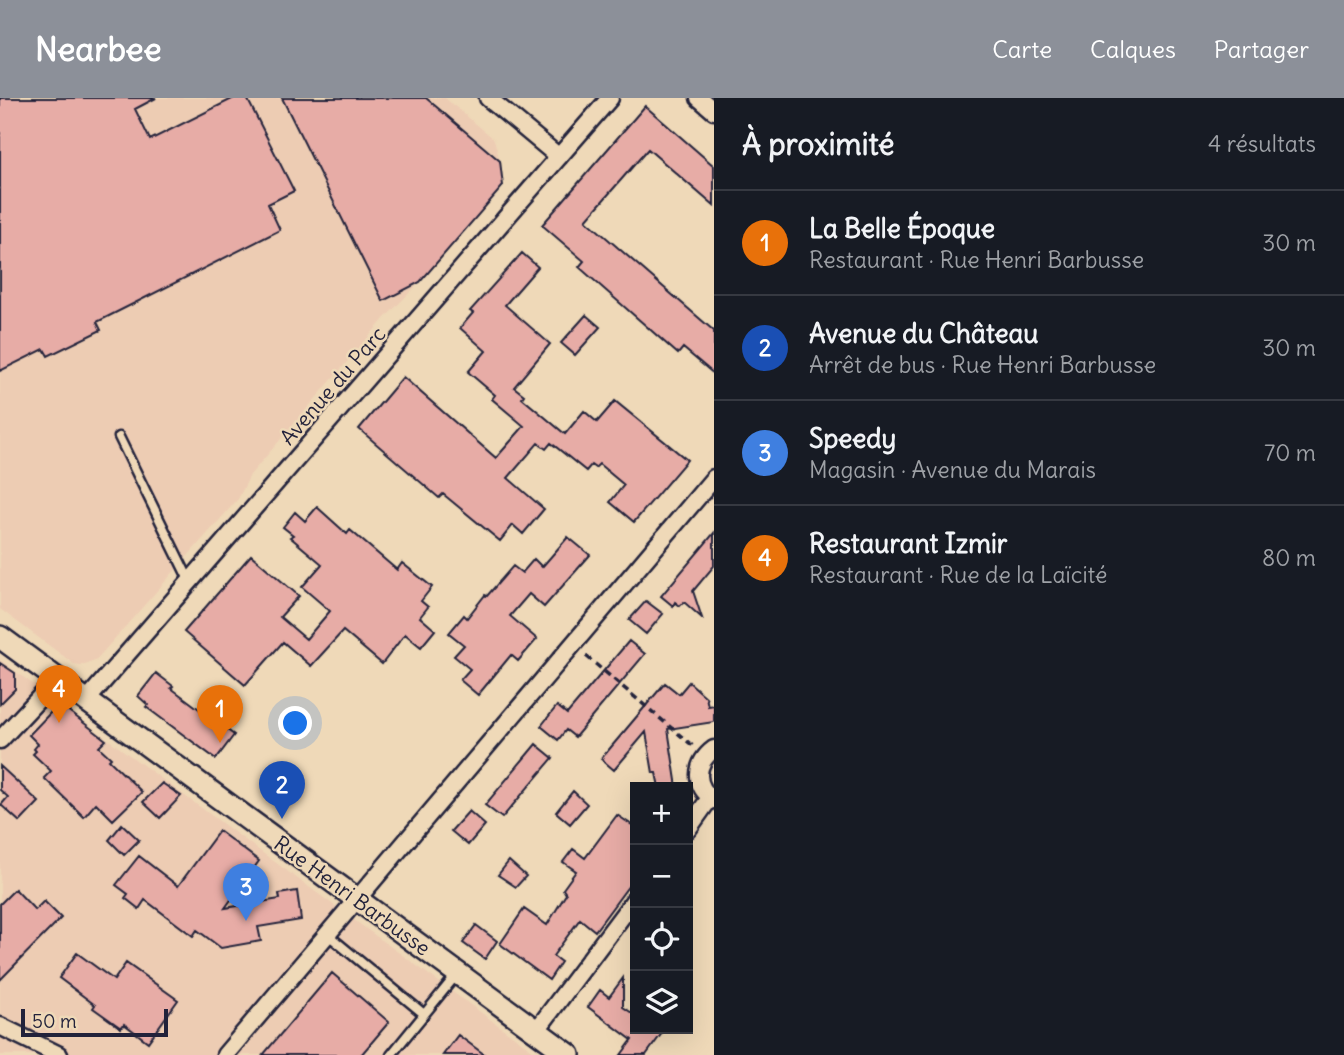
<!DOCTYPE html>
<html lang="fr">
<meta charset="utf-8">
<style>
:root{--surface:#171b24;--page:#242831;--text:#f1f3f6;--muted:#9ea1a6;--line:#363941;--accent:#8c9099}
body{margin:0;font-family:Delius,sans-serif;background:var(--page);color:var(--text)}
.controls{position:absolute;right:21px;bottom:21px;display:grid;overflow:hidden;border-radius:0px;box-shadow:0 7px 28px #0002}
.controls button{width:63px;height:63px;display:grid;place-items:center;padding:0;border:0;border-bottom:2px solid var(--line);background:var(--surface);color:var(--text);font:35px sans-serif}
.scale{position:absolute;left:21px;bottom:18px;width:147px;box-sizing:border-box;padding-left:7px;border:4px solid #22223b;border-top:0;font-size:19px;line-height:24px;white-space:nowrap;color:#22223b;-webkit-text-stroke:5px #efd9b8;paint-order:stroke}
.you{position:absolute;left:296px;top:626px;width:24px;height:24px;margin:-18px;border:5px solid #fff;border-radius:50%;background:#1a73e8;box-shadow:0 0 0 10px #1a73e833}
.badge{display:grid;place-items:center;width:46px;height:46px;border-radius:50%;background:var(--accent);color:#fff;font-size:23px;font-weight:700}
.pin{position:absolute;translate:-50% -58px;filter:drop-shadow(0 2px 4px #0008)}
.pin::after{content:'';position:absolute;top:37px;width:24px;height:21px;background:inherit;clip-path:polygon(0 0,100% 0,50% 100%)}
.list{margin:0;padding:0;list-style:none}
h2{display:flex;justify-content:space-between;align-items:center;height:91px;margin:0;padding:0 28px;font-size:30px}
h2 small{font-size:23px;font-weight:400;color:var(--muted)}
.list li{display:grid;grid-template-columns:46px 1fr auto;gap:21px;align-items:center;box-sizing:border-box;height:105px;padding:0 28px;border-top:2px solid var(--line)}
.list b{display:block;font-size:26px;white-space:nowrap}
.list p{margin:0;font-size:23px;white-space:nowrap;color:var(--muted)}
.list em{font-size:23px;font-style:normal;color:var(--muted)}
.icon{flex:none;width:38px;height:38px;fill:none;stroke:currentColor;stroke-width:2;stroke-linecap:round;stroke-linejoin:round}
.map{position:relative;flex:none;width:714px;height:957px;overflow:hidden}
header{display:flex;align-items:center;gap:42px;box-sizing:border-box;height:98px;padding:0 35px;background:var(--accent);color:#fff}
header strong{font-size:33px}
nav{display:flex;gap:38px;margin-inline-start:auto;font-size:24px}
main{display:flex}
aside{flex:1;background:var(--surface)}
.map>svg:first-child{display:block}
</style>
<header>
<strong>Nearbee</strong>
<nav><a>Carte</a><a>Calques</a><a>Partager</a></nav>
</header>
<main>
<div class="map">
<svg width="714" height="957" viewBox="0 0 714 957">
<rect width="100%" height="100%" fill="#efd9b8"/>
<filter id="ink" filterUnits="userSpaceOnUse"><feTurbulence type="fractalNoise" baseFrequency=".0143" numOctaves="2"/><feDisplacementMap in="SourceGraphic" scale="14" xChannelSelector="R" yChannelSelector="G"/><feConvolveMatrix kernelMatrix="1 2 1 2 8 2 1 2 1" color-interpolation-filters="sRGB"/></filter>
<g filter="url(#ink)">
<!-- built -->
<path fill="#edccb3" d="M0,0h445l49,41 6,22 3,25 -83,96 -36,37 -134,156 -12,24 -143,162 -14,4 -7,-1 -74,-55z
M0,562l324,238 215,157h-539z"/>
<!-- building -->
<path fill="#e7aca6" stroke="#22223b" stroke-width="2" d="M0,0h156l-21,11 15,31 84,-42h13l47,93 -26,13 12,26 -183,92 4,8 -53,26 -4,-7 -44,22z
M282,0h144l74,63 3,25 -83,96 -37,19z
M645,8l69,60v40l-66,-57 -62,71 128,111v43l-31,-26 -5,6 -99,-87 5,-6 -42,-36z
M522,155l16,14 -33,38 45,39 -36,43 10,8 -2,3 43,36 19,-23 13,11 18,-21 72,59 -53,62 -24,-20 14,-17 -25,-21 -4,4 -4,-3 -5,6 -35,-28 -5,6 -8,-6 -30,35 36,31 -21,25 -10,-9 -13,16 -57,-47 -4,4 -80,-69 44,-52 93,81 28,-32 -32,-27 3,-4 -27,-23 18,-21 -26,-23 13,-15 -3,-2z
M586,217l14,12 -25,28 -14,-12z
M317,409l30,27 3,-4 47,40 5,-7 30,24 -11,14 7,6 -8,10 15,13 -14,17 -16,-13 -23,30 -39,-33 -32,35 -28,-24 -38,43 -61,-53 67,-77 48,41 -19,21 26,22 24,-28 -28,-24 20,-23 -32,-27 3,-2 -10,-8 12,-15 10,9z
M714,435v33l-21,25 9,27 -18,-16 -4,4 -5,-4 -2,4 -12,-10z
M568,439l22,18 -46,52 -15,-13 -19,22 27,23 -19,22 -7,-6 -33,40 -18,-15 10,-11 -16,-13 10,-11 -15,-12 15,-18 3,3 18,-23 2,1 26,-30 9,7 12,-14 8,8z
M646,503l17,13 -17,20 -17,-14z
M629,543l16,13 -70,83 -9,-7 -8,10 -17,-14 16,-20 10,8z
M0,565l15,10v16l-15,15z
M156,575l17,13 -2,2 63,47 -18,24 -70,-52 2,-2 -10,-9z
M689,584l17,15 2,9 6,-1v17l-46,7 9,58h-18l-3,-14h-3l-7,-41 -32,38 -13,-11 64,-76 14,11z
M66,611l40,31 -7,7 12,11 -2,2 33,32 -29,28 -17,-17 -12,14 -40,-39 7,-7 -18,-17 3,-3 -2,-2 4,-5 -9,-9 24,-25z
M536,646l17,14 -51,60 -17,-13z
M0,668l39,36 -19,20 -19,-17 7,-8 -8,-7z
M162,685l19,13 -21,22 -17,-16z
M573,693l14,13 -17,20 -14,-12z
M469,713l16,14 -17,20 -17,-14z
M617,717l18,12v50l-40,54 -15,-12 -27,37 8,6 -12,18 -49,-36 24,-35 23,16 19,-31 -3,-5 13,-18 -13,-9 10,-13 12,9z
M122,726l17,16 -15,15 -15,-15z
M219,733l40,30 -34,47 55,-9 -1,-5 18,-3 4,29 -43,7 3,14 -40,7 -24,-18 -4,6 -48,-36 -6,9 -14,-11 3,-4 -12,-9 23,-29 39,30z
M509,763l17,15 -10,11 -18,-12z
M15,791l20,21 9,-9 17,17 -61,62v-76z
M476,827l21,16 -12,18 -22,-16z
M77,855l37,27 12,-17 52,37 -30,42 -24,-18 -3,4 -28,-20 2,-3 -36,-27z
M332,875l57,49 -28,33h-98z
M623,880v29l12,8v14h30l-19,26h-25l11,-15 -44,-33 12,-17 9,7z
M458,937l27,20h-42z"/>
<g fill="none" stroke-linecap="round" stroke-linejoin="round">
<defs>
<path id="lane" d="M119,339l71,145
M327,836l97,80
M391,957l66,-81"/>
<path id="street" d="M488,0l71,59
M699,0l15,13
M86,603l524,-603
M0,642l57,-61
M714,651c-19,14 -21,37 0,51
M688,731l22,-31
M0,928l59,29
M536,933l99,-132
M225,957l489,-577"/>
<path id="secondary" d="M0,539l569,418"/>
</defs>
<!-- lane casing -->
<use href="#lane" stroke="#22223b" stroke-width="13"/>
<!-- street casing -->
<use href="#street" stroke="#22223b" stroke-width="21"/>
<!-- secondary casing -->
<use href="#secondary" stroke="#22223b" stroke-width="26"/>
<!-- path -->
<path stroke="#22223b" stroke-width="3.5" stroke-dasharray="7 5" stroke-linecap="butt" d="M586,558l107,90"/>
<!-- lane -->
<use href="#lane" stroke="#efd9b8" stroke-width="8"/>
<!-- street -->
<use href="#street" stroke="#efd9b8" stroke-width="16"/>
<!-- secondary -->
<use href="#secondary" stroke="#efd9b8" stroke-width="21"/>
</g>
</g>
<g text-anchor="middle" stroke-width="5" stroke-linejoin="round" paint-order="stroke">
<!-- street labels -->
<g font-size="21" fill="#22223b" stroke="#efd9b8">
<text transform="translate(333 288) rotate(-49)" y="7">Avenue du Parc</text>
<text transform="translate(352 798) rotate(36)" y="7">Rue Henri Barbusse</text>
</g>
</g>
</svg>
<div class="controls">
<button>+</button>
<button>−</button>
<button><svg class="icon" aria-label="locate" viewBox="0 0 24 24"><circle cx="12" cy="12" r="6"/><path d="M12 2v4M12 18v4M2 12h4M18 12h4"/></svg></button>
<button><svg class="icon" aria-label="layers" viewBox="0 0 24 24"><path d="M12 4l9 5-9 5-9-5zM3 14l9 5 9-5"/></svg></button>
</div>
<div class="scale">50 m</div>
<div class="you"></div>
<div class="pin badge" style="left:220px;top:645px;background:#e8710a">1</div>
<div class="pin badge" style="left:282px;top:721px;background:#1a4fb4">2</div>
<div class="pin badge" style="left:246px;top:823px;background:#3f7fe0">3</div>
<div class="pin badge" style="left:59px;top:625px;background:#e8710a">4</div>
</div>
<aside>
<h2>À proximité<small>4 résultats</small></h2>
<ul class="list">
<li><span class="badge" style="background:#e8710a">1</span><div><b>La Belle Époque</b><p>Restaurant · Rue Henri Barbusse</p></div><em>30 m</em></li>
<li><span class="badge" style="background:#1a4fb4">2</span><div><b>Avenue du Château</b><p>Arrêt de bus · Rue Henri Barbusse</p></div><em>30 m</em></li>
<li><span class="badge" style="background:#3f7fe0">3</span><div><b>Speedy</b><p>Magasin · Avenue du Marais</p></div><em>70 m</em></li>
<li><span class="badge" style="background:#e8710a">4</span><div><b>Restaurant Izmir</b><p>Restaurant · Rue de la Laïcité</p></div><em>80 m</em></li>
</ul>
</aside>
</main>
